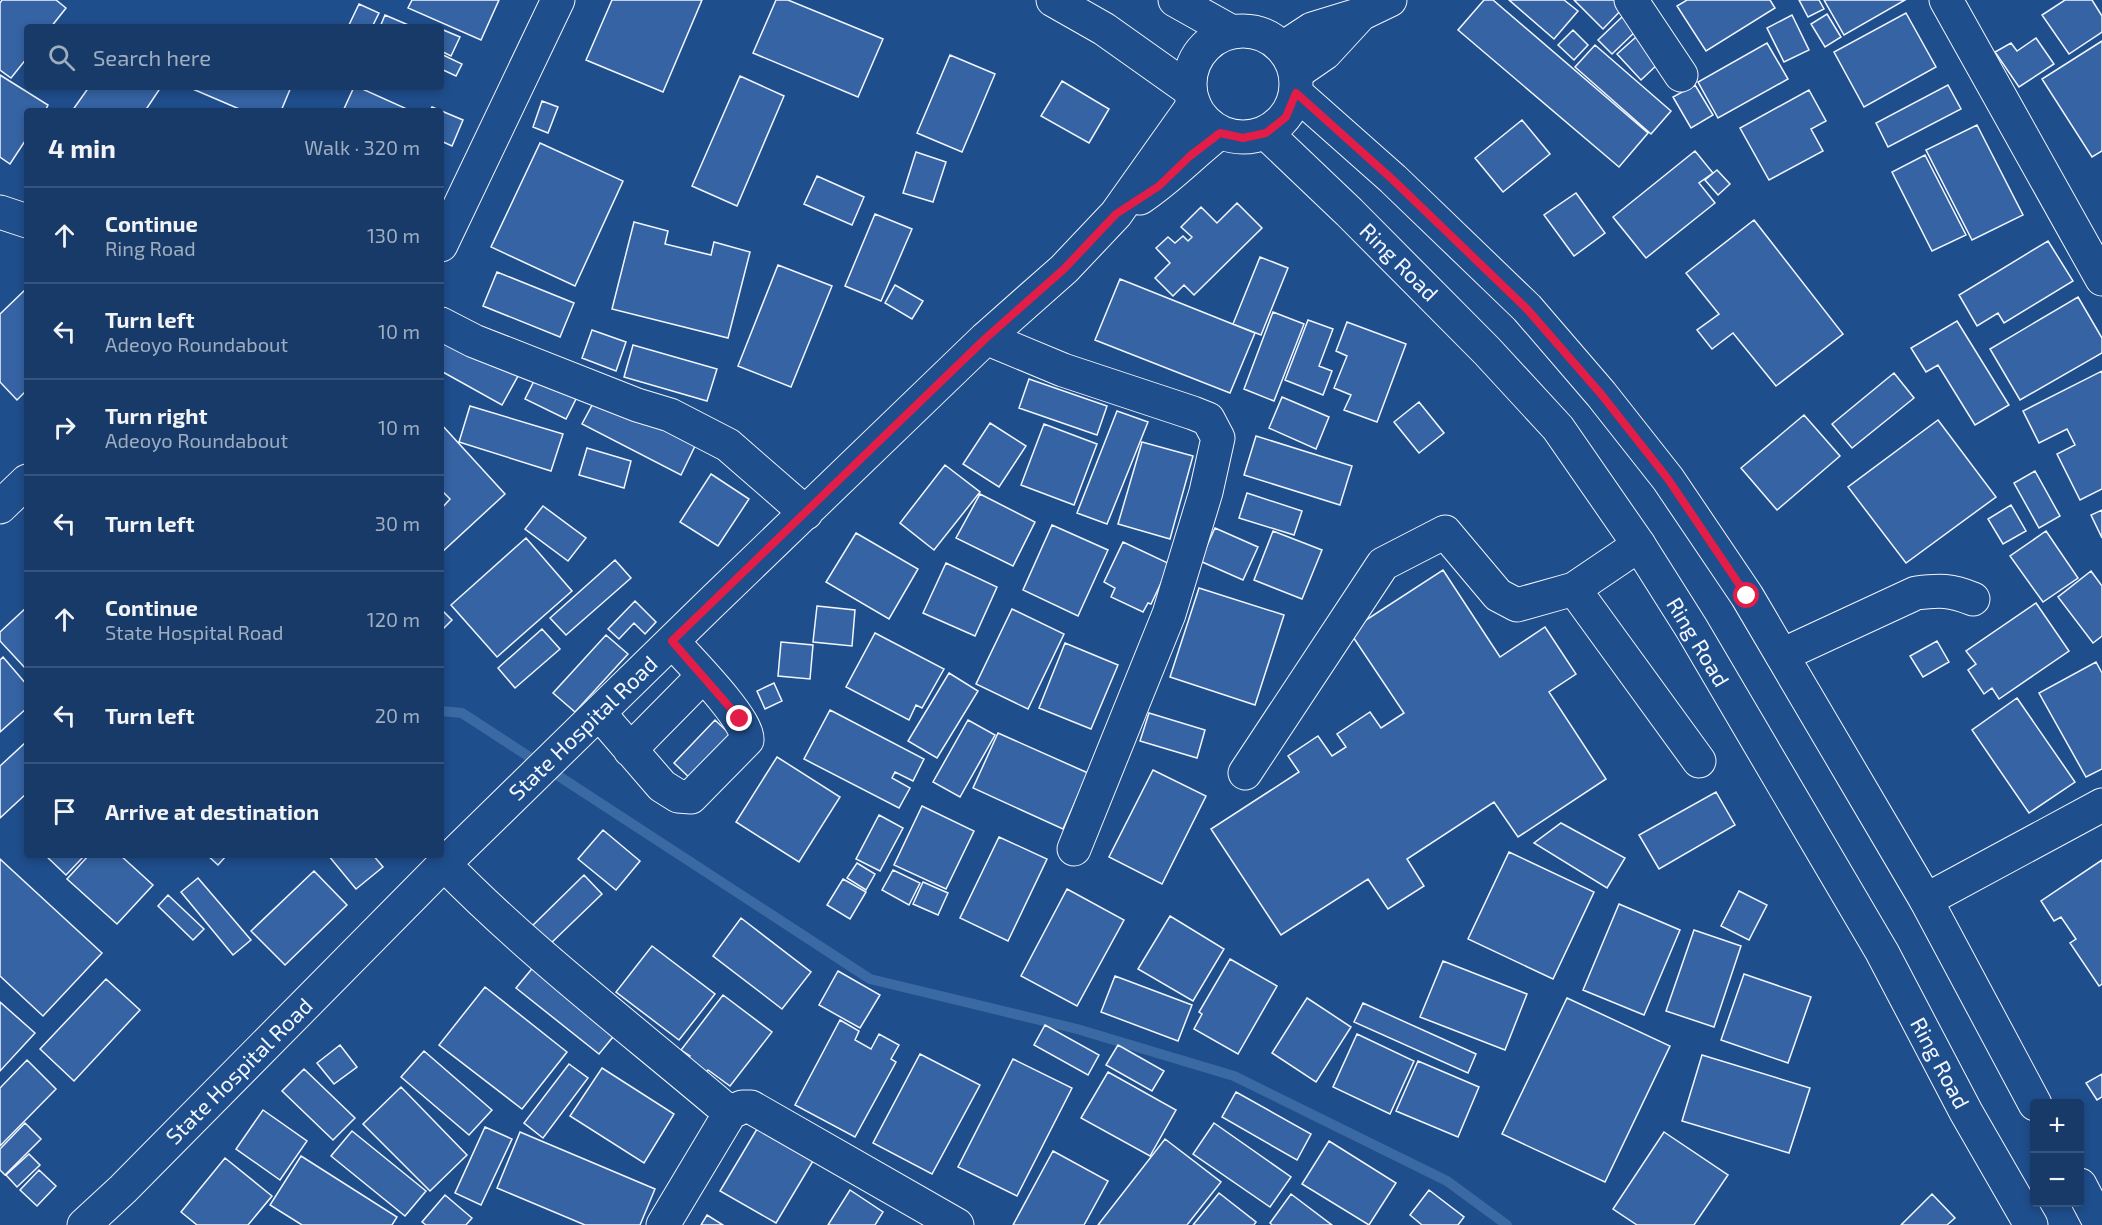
<!DOCTYPE html>
<meta charset="utf-8">
<style>
:root{--surface:#173a69;--page:#20416f;--text:#f1f3f6;--muted:#9eadc0;--line:#36547d}
body{margin:0;font-family:"Exo 2",sans-serif;background:var(--page);color:var(--text)}
.controls{position:absolute;right:18px;bottom:18px;display:grid;overflow:hidden;border-radius:6px;box-shadow:0 3px 9px #0003}
.controls button{width:54px;height:54px;display:grid;place-items:center;padding:0;border:0;border-bottom:2px solid var(--line);background:var(--surface);color:var(--text);font:30px sans-serif}
.stop{position:absolute;width:18px;height:18px;margin:-14px;border:4px solid #e11d48;border-radius:50%;background:#fff}
.stop.end{background:#e11d48;border-color:#fff;box-shadow:0 2px 6px #0008}
.list{margin:0;padding:0;list-style:none}
h2{display:flex;justify-content:space-between;align-items:center;height:78px;margin:0;padding:0 24px;font-size:26px}
h2 small{font-size:20px;font-weight:400;color:var(--muted)}
.list li{display:grid;grid-template-columns:39px 1fr auto;gap:18px;align-items:center;box-sizing:border-box;height:96px;padding:0 24px;border-top:2px solid var(--line)}
.list b{display:block;font-size:22px;white-space:nowrap}
.list p{margin:0;font-size:20px;white-space:nowrap;color:var(--muted)}
.list em{font-size:20px;font-style:normal;color:var(--muted)}
.icon{flex:none;width:33px;height:33px;fill:none;stroke:currentColor;stroke-width:2;stroke-linecap:round;stroke-linejoin:round}
.map{position:relative;flex:none;width:2102px;height:1225px;overflow:hidden}
.search{position:absolute;background:var(--surface);box-shadow:0 3px 9px #0003;left:24px;top:24px;width:420px;height:66px;display:flex;align-items:center;gap:15px;box-sizing:border-box;padding:0 21px;border-radius:6px;color:var(--muted);font-size:22px}
.panel{position:absolute;background:var(--surface);box-shadow:0 3px 9px #0003;left:24px;top:108px;width:420px;height:750px;border-radius:6px}
.map>svg:first-child{display:block}
</style>
<div class="map">
<svg width="2102" height="1225" viewBox="0 0 2102 1225">
<rect width="100%" height="100%" fill="#1f4e8c"/>
<g fill="none" stroke-linecap="round" stroke-linejoin="round">
<!-- stream -->
<path stroke="#3b69a3" stroke-width="10" d="M441,711l21,2 408,266 207,50 157,47 213,105 60,44"/>
</g>
<!-- building -->
<path fill="#3563a3" stroke="#f2f6ff" stroke-width="1.5" d="M2,0h54l10,8 -15,19h-24v31l-16,20 -11,-8v-67z
M412,0h87l-18,40 -73,-32z
M612,0h90l-39,92 -77,-32z
M776,0h12l95,39 -25,58 -105,-44z
M1484,0h9l155,133 -29,34 -161,-137z
M1509,0h55l14,11 -24,28z
M1574,0h47l5,5 -23,24z
M1687,0h83l5,8 -69,43 -29,-45z
M1799,0h20l5,9 -16,8z
M1824,0h81l-61,35z
M2065,0h27l10,16v16l-33,22 -27,-39z
M359,4l20,9 -7,14h-24z
M1906,13l30,54 -72,40 -30,-55z
M1827,14l14,23 -16,10 -14,-23z
M385,15l28,12h-33z
M1792,15l17,35 -25,12 -17,-34z
M1623,16l14,14 -25,24 -14,-14z
M441,29l19,8 -9,19 -10,-5z
M1573,30l15,15 -14,15 -16,-15z
M1636,37l24,25 -19,18 -24,-26z
M2036,38l18,26 -35,23 -24,-35 16,-9 6,8z
M2102,41v110l-10,6 -50,-78z
M1767,43l21,36 -70,39 -20,-36z
M1595,45l76,66 -20,23 -76,-67z
M441,54l21,10 -6,12 -15,-7z
M950,55l45,19 -33,78 -45,-19z
M0,75l48,30 -3,6h-18v27l-17,26 -10,-7z
M740,76l44,20 -47,110 -45,-20z
M1062,81l47,28 -20,34 -48,-27z
M1695,85l18,30 -22,13 -18,-31z
M1948,85l13,24 -73,38 -12,-24z
M89,87h72l-16,24h-73z
M188,87h103l-10,24h-37z
M354,87h4l49,22 -1,2h-63z
M1809,90l17,31 -15,8 12,22 -54,29 -29,-52z
M542,101l16,6 -10,26 -15,-6z
M432,107l31,13 -11,26 -11,-5v-30h-11z
M1522,120l28,34 -47,38 -28,-34z
M1977,125l46,90 -51,25 -46,-90z
M540,143l83,38 -48,105 -84,-39z
M1695,151l18,22 -14,10 16,20 -69,55 -33,-41z
M916,152l30,10 -13,40 -30,-9z
M1925,155l41,80 -34,16 -40,-79z
M1717,170l13,14 -12,11 -13,-15z
M817,176l47,21 -12,28 -48,-21z
M1576,193l29,40 -31,23 -30,-41z
M1237,203l25,25 -68,67 -10,-10 -11,11 -18,-18 15,-15 -14,-15 12,-11 7,6 8,-7 5,5 4,-4 -11,-10 20,-20 16,16z
M875,214l37,15 -31,72 -36,-15z
M1754,220l89,114 -67,52 -43,-53 -21,16 -15,-19 22,-16 -33,-41z
M634,222l34,9 -3,13 46,11 3,-13 36,10 -22,86 -116,-29z
M2048,241l25,40 -69,42 -6,-10 -21,13 -18,-31z
M1260,257l28,11 -27,67 -28,-11z
M778,265l54,21 -41,101 -53,-21z
M497,272l77,31 -14,34 -77,-31z
M1120,279l135,54 -25,60 -135,-53z
M895,285l28,16 -11,18 -27,-16z
M27,288v102l-10,10 -17,-18v-68z
M2078,297l24,41v15l-82,47 -30,-51z
M1273,312l31,12 -30,77 -30,-12z
M1308,320l25,9 -14,37 13,5 -9,24 -38,-15z
M1957,321l52,84 -34,20 -37,-60 -12,7 -15,-24z
M1347,322l59,22 -29,78 -33,-12 7,-15 -17,-7 13,-32 -11,-5z
M592,330l34,12 -10,29 -34,-13z
M441,334l77,42 -16,29 -61,-34z
M633,345l84,24 -10,32 -83,-24z
M2102,371v118l-22,11 -23,-46 18,-9 -8,-16 -28,14 -16,-32z
M1894,373l20,25 -62,50 -20,-24z
M537,375l41,20 -12,24 -41,-20z
M1029,379l78,27 -10,29 -78,-27z
M597,396l98,50 -14,29 -99,-51z
M1282,397l47,20 -13,32 -47,-21z
M1419,402l25,31 -25,20 -25,-31z
M470,406l93,28 -12,37 -92,-29z
M1117,411l31,11 -41,102 -30,-11z
M1804,415l36,41 -63,54 -36,-42z
M1938,420l58,77 -90,66 -58,-76z
M990,423l36,23 -27,41 -36,-23z
M441,424l64,70 -64,59v-44l9,-10 -9,-9z
M1044,424l53,20 -23,61 -53,-20z
M1256,436l96,30 -12,39 -96,-30z
M1142,442l51,14 -23,83 -52,-15z
M587,448l44,13 -7,27 -45,-13z
M945,465l35,27 -46,58 -34,-27z
M2035,471l25,45 -21,12 -25,-45z
M711,474l38,25 -31,47 -38,-24z
M1247,493l55,18 -8,24 -55,-17z
M980,494l55,28 -22,44 -57,-28z
M2011,505l15,26 -23,13 -15,-25z
M543,506l43,32 -18,23 -43,-32z
M2102,510v28l-11,-23z
M1052,525l56,25 -30,66 -55,-26z
M1215,528l43,19 -15,33 -43,-19z
M1273,531l49,19 -20,49 -48,-19z
M2046,531l32,47 -35,24 -33,-46z
M856,533l62,36 -29,50 -63,-37z
M526,538l46,53 -75,66 -46,-52z
M1123,542l47,22 -19,40 -3,-1 -5,9 -32,-15 4,-9 -11,-6z
M615,560l16,18 -65,57 -16,-17z
M946,563l51,24 -22,49 -52,-23z
M1443,570l57,87 45,-30 31,47 -27,18 57,87 -88,58 -24,-35 -87,57 17,27 -36,23 -20,-30 -87,56 -70,-106 88,-57 -11,-16 30,-20 14,20 14,-9 -9,-13 33,-22 11,16 23,-15 -55,-82z
M2091,571l11,15v50l-9,7 -35,-46z
M1199,588l85,27 -29,90 -85,-28z
M635,601l21,21 -11,12 -11,-11 -15,16 -11,-10z
M2036,603l33,48 -70,48 -7,-11 -8,6 -16,-24 8,-6 -10,-13z
M817,606l38,4 -3,36 -39,-4z
M27,607v63l-27,-29v-9z
M441,609l11,11 -11,11z
M1012,609l52,25 -36,75 -52,-25z
M542,629l18,20 -45,39 -17,-20z
M875,633l69,36 -22,39 -6,-3 -7,15 -63,-33z
M606,635l22,19 -53,58 -22,-19z
M1937,641l12,21 -26,15 -13,-21z
M781,642l32,3 -3,34 -32,-3z
M1065,643l53,22 -27,64 -52,-21z
M3,657l24,28v23l-27,24v-72z
M2096,662l6,11v96l-16,8 -47,-84z
M949,673l29,18 -41,67 -29,-17z
M774,683l8,18 -17,8 -8,-18z
M2017,698l58,84 -46,31 -57,-83z
M830,710l94,49 -11,22 -18,-9 -3,6 18,10 -11,20 -95,-49z
M1149,713l56,17 -8,28 -57,-17z
M715,720l20,19 -41,43 -20,-19z
M968,720l27,15 -35,62 -27,-15z
M998,733l90,40 -25,56 -90,-41z
M25,743l2,50 -27,25v-52z
M777,757l63,40 -41,65 -63,-40z
M1153,770l53,26 -44,88 -53,-27z
M1716,792l19,33 -76,44 -20,-34z
M922,806l52,25 -28,58 -52,-24z
M879,815l24,13 -23,43 -24,-12z
M1561,823l64,35 -18,30 -73,-45z
M603,830l37,31 -24,29 -38,-31z
M999,837l48,22 -39,82 -48,-23z
M1509,852l85,40 -41,87 -85,-40z
M45,855h40l-19,20z
M89,855h31l33,30 -36,39 -50,-45z
M207,855h20l-9,10z
M328,855h45l10,12 -27,22z
M0,859l102,94 -59,63 -43,-40z
M2102,860v124l-3,2 -29,-43 6,-4 -15,-22 -7,4 -13,-20z
M857,863l18,11 -9,16 -19,-12z
M893,870l27,13 -11,22 -27,-15z
M314,871l33,34 -62,60 -34,-34z
M584,875l18,19 -55,53 -18,-18z
M198,878l53,62 -18,15 -52,-63z
M843,879l23,13 -16,27 -23,-14z
M923,882l25,11 -10,22 -25,-11z
M1067,889l57,31 -47,86 -56,-30z
M1739,891l28,14 -18,35 -28,-14z
M168,895l36,34 -11,11 -35,-34z
M1619,904l61,26 -36,85 -61,-25z
M1170,916l54,33 -31,52 -55,-32z
M741,918l70,54 -29,37 -69,-53z
M1694,930l47,16 -27,81 -48,-16z
M652,946l63,48 -36,46 -63,-48z
M1230,959l47,27 -39,68 -44,-25 8,-15 -3,-2z
M1443,961l84,33 -22,56 -85,-33z
M535,965l82,67 -18,22 -83,-66z
M838,971l42,24 -20,33 -41,-23z
M1744,974l67,23 -23,66 -67,-23z
M1115,976l77,29 -14,36 -77,-29z
M106,979l34,31 -66,71 -34,-32z
M485,987l82,65 -45,57 -83,-64z
M723,995l49,37 -42,54 -22,-16 -10,12 -19,-13 11,-13 -9,-6z
M1307,998l44,29 -35,55 -44,-29z
M1567,998l103,48 -65,136 -103,-48z
M0,1002l35,31 -35,38z
M1363,1003l113,51 -8,19 -114,-51z
M840,1020l19,11 -4,9 16,9 8,-15 20,11 -8,14 5,3 -41,75 -60,-32z
M1045,1025l54,30 -11,20 -54,-30z
M1357,1034l57,27 -24,53 -57,-27z
M340,1045l17,22 -23,17 -17,-21z
M1118,1045l46,26 -12,20 -46,-26z
M424,1051l68,59 -23,25 -68,-58z
M920,1054l60,31 -48,89 -59,-31z
M1702,1055l108,33 -21,65 -107,-32z
M1013,1059l59,29 -55,108 -59,-29z
M27,1060l29,29 -56,57v-58z
M1418,1061l61,26 -21,50 -62,-26z
M569,1064l19,14 -45,60 -19,-15z
M602,1068l72,46 -30,49 -74,-47z
M304,1069l51,49 -22,22 -51,-49z
M1108,1072l68,38 -26,46 -69,-38z
M2102,1074v23l-5,3 -11,-17z
M401,1087l66,68 -37,36 -67,-67z
M1236,1092l75,42 -14,26 -75,-43z
M263,1110l44,31 -27,39 -44,-31z
M25,1123l16,16 -36,36 -5,-5v-21z
M1214,1123l77,54 -21,30 -77,-53z
M485,1127l27,12 -31,66 -26,-12z
M757,1129l56,32 -37,62 -56,-32z
M352,1131l74,60 -21,25 -74,-60z
M520,1132l135,57 -15,36h-55l-88,-37z
M1664,1132l64,43 -34,50h-57l-24,-16z
M1165,1139l56,43 -34,43h-89z
M1329,1141l67,42 -27,42 -67,-41z
M1053,1151l55,30 -24,44h-71z
M29,1154l11,11 -23,22 -11,-12z
M301,1156l96,61 -5,8h-90l-32,-20z
M225,1158l47,38 -24,29h-51l-16,-13z
M39,1170l17,16 -19,20 -17,-16z
M850,1190l33,22 -8,13h-47z
M1429,1190l35,27 -6,8h-36l-12,-10z
M1219,1193l37,29 -2,3h-61z
M1291,1194l41,31h-60l-2,-2z
M1932,1194l23,24 -8,7h-46z
M445,1195l27,23 -6,7h-40l-4,-3z
M707,1215l16,10h-22z"/>
<g fill="none" stroke-linecap="round" stroke-linejoin="round">
<defs>
<path id="minor" d="M1631,0l50,75
M1946,0l156,279
M1283,48l29,-19 49,-15 29,-14
M1296,73l29,-20 35,-38
M1140,198c29,-19 52,-44 79,-65
M0,212l27,9
M441,245l117,-245
M441,324l33,17 163,64 33,10 58,30 78,68
M986,338l77,32 130,43 15,6 10,19 -12,54 -37,122 -95,235
M0,507l27,-26
M1574,589l125,172
M1782,655l134,-62c24,-3 35,-3 57,6
M599,713l63,73 16,10 13,1 56,-57c2,-20 -59,-81 -75,-99
M630,750l73,-74
M1245,773l138,-209 62,-32 53,63 19,10 57,-16 65,-44
M444,864c89,91 190,167 286,249l12,-6h9l206,118
M1926,900l176,-95
M84,1225l39,-36 321,-325 265,-259 277,-267 78,-69 52,-55 78,-110
M663,1225l67,-112"/>
<path id="major" d="M1053,0l51,29 86,61
M1175,0l57,32
M1190 84a53 53 0 1 1 106 0a53 53 0 1 1-106 0Z
M1296,93l97,86 134,129 74,86 67,85 79,117 179,304 109,204
M1266,133l83,79 138,139 71,77 81,117 53,84 190,323 84,160 65,113
M2080,1185l21,40"/>
</defs>
<!-- minor casing -->
<use href="#minor" stroke="#f2f6ff" stroke-width="35"/>
<!-- major casing -->
<use href="#major" stroke="#f2f6ff" stroke-width="35"/>
<!-- minor -->
<use href="#minor" stroke="#1f4e8c" stroke-width="33"/>
<!-- major -->
<use href="#major" stroke="#1f4e8c" stroke-width="33"/>
</g>
<g fill="none" stroke-linecap="round" stroke-linejoin="round">
<!-- route -->
<path stroke="#e11d48" stroke-width="8" d="M740,719l-68,-78 314,-303 78,-69 52,-55 43,-28 31,-30 30,-23 23,5 23,-5 20,-16 10,-24 96,86 135,130 74,85 67,85 79,117"/>
</g>
<g text-anchor="middle" stroke-width="4.5" stroke-linejoin="round" paint-order="stroke">
<!-- street labels -->
<g font-size="22" fill="#f2f6ff" stroke="#1f4e8c">
<text transform="translate(1399 262) rotate(45)" y="8">Ring Road</text>
<text transform="translate(1698 642) rotate(59)" y="8">Ring Road</text>
<text transform="translate(583 728) rotate(-44)" y="8">State Hospital Road</text>
<text transform="translate(1940 1063) rotate(62)" y="8">Ring Road</text>
<text transform="translate(239 1071) rotate(-45)" y="8">State Hospital Road</text>
</g>
</g>
</svg>
<div class="controls">
<button>+</button>
<button>−</button>
</div>
<div class="stop" style="left:1747px;top:596px"></div>
<div class="stop end" style="left:740px;top:719px"></div>
<div class="search"><svg class="icon" aria-label="search" viewBox="0 0 24 24"><circle cx="10" cy="10" r="6"/><path d="M15 15l6 6"/></svg>Search here</div>
<section class="panel">
<h2>4 min<small>Walk · 320 m</small></h2>
<ul class="list">
<li><svg class="icon" aria-label="ahead" viewBox="0 0 24 24"><path d="M12 20V5M6 11l6-6 6 6"/></svg><div><b>Continue</b><p>Ring Road</p></div><em>130 m</em></li>
<li><svg class="icon" aria-label="left" viewBox="0 0 24 24"><path d="M17 20v-9H6M10 6l-5 5 5 5"/></svg><div><b>Turn left</b><p>Adeoyo Roundabout</p></div><em>10 m</em></li>
<li><svg class="icon" aria-label="right" viewBox="0 0 24 24"><path d="M7 20v-9h11M14 6l5 5-5 5"/></svg><div><b>Turn right</b><p>Adeoyo Roundabout</p></div><em>10 m</em></li>
<li><svg class="icon" aria-label="left" viewBox="0 0 24 24"><path d="M17 20v-9H6M10 6l-5 5 5 5"/></svg><div><b>Turn left</b></div><em>30 m</em></li>
<li><svg class="icon" aria-label="ahead" viewBox="0 0 24 24"><path d="M12 20V5M6 11l6-6 6 6"/></svg><div><b>Continue</b><p>State Hospital Road</p></div><em>120 m</em></li>
<li><svg class="icon" aria-label="left" viewBox="0 0 24 24"><path d="M17 20v-9H6M10 6l-5 5 5 5"/></svg><div><b>Turn left</b></div><em>20 m</em></li>
<li><svg class="icon" aria-label="arrive" viewBox="0 0 24 24"><path d="M6 21V4h12l-3 4 3 4H6"/></svg><div><b>Arrive at destination</b></div></li>
</ul>
</section>
</div>
